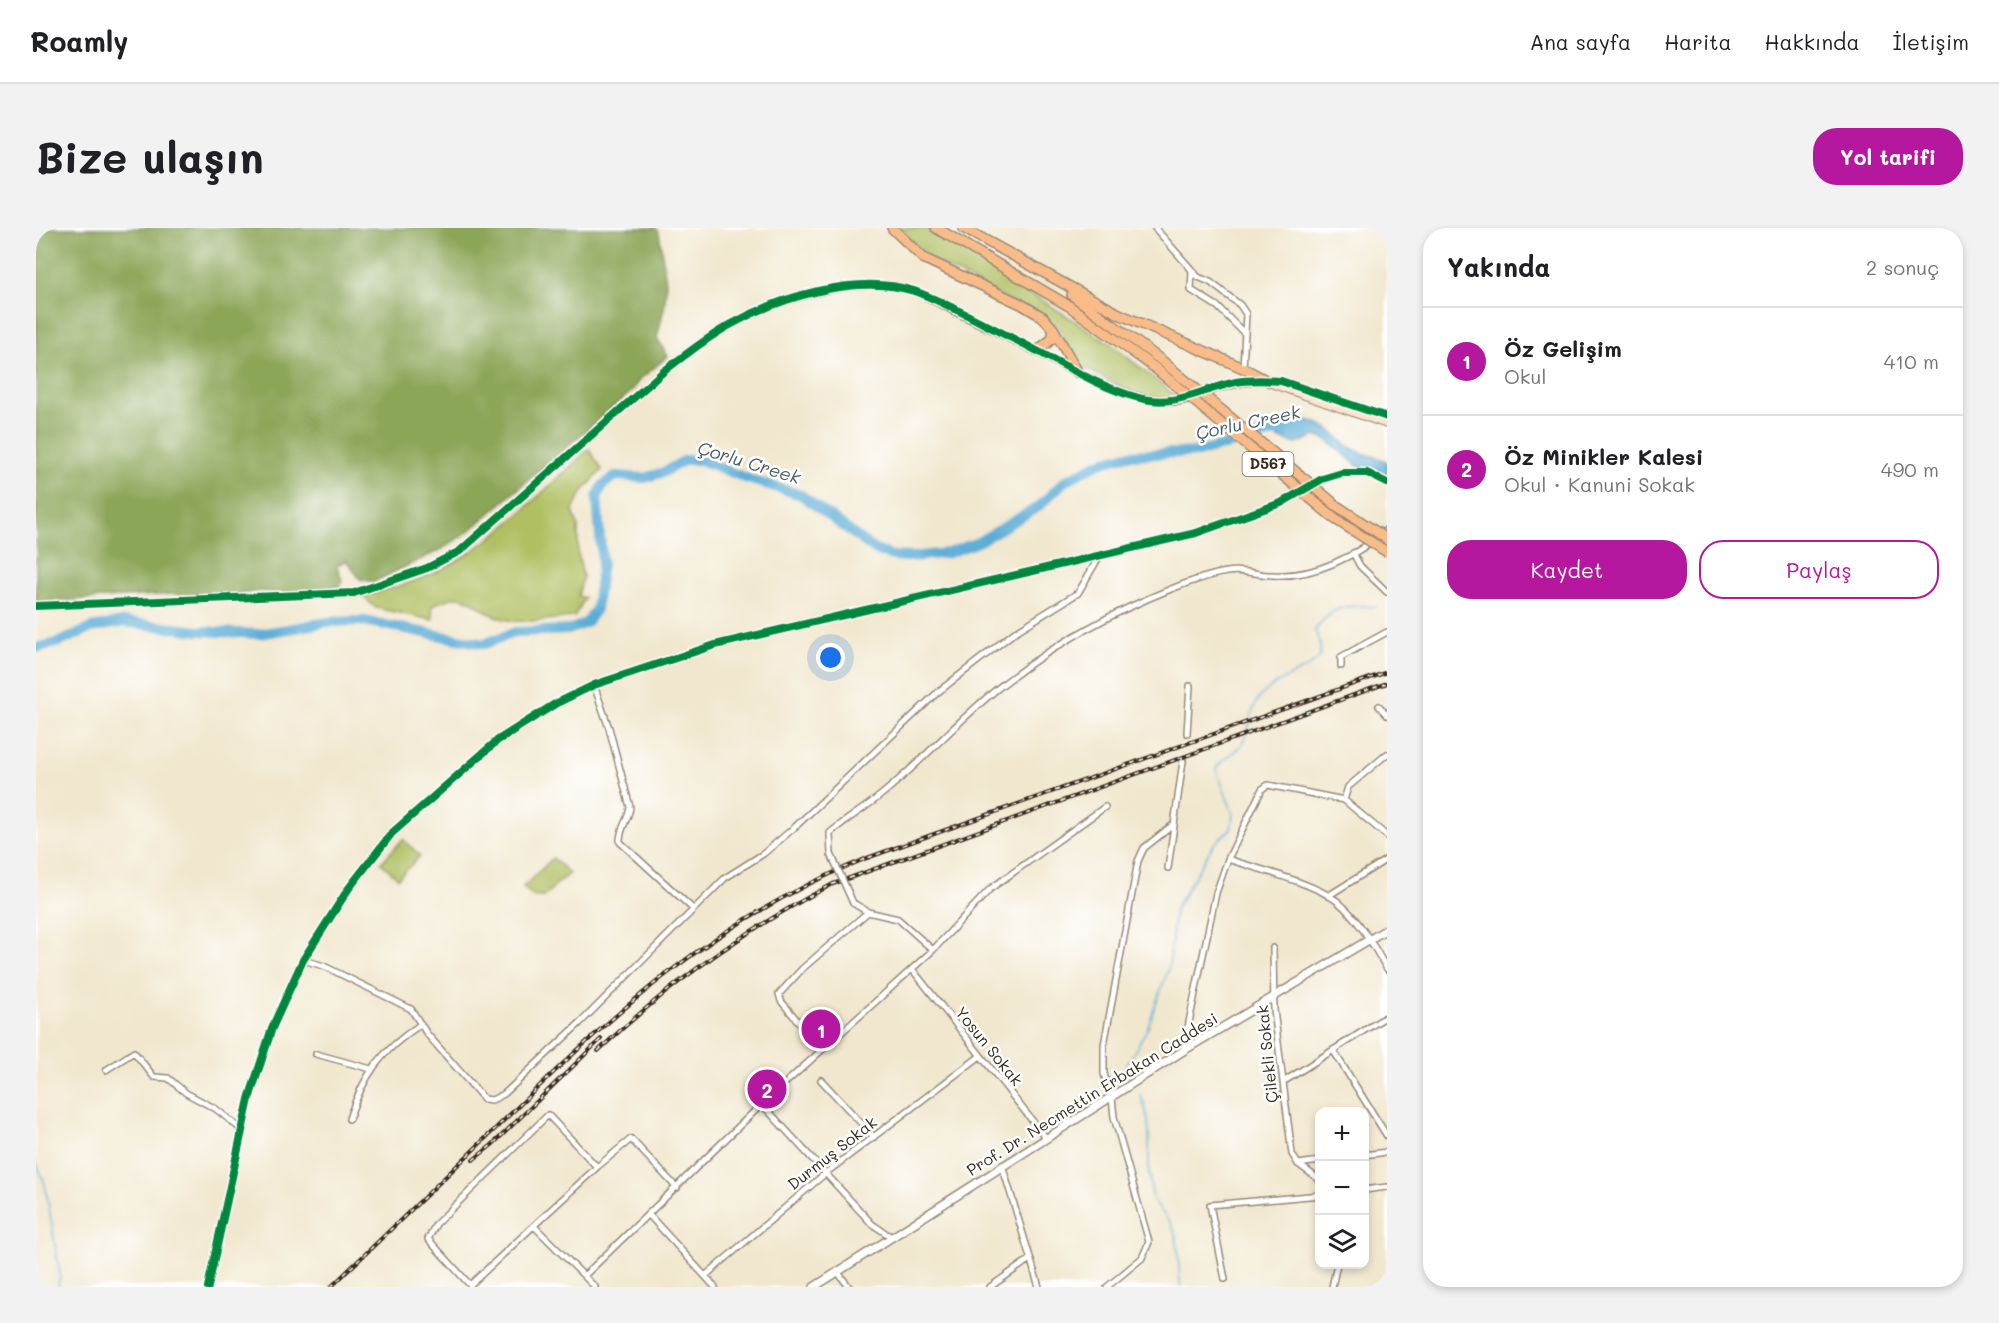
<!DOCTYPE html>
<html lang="tr">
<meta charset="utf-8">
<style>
:root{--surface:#fff;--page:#f2f2f2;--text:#202124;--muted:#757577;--line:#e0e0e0;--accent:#b5179e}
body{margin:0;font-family:Mali,sans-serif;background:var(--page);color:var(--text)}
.controls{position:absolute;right:18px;bottom:18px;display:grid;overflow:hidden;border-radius:12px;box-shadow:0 3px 9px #0003}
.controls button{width:54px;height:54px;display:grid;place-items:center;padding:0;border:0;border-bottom:2px solid var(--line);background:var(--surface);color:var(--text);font:30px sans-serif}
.you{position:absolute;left:795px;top:430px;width:21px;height:21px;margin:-15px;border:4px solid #fff;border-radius:50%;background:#1a73e8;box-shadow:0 0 0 9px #1a73e833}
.badge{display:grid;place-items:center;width:39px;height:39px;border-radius:50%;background:var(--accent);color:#fff;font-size:20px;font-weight:700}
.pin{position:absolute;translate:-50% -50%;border:3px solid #fff;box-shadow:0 2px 6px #0006}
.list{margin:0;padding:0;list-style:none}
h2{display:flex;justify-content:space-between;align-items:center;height:78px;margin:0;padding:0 24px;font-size:26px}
h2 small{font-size:20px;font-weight:400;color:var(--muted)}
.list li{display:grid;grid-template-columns:39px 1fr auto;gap:18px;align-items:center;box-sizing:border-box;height:108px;padding:0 24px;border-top:2px solid var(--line)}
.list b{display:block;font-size:22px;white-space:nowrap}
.list p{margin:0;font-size:20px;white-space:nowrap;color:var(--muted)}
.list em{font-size:20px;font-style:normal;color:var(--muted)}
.actions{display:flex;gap:12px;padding:18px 24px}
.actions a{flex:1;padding:14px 0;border:2px solid var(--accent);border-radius:24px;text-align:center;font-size:21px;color:var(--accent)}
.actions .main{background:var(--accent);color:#fff}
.icon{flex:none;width:33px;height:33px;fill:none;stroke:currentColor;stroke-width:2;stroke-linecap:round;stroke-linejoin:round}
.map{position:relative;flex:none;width:1351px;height:1059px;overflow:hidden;border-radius:24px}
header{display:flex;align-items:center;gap:36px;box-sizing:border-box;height:84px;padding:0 30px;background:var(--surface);border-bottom:2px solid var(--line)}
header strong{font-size:28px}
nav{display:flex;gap:33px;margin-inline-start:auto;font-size:21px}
.intro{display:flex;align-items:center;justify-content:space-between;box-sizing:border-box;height:144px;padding:0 36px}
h1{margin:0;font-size:42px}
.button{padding:15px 27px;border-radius:24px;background:var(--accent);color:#fff;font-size:21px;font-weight:700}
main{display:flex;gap:36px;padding:0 36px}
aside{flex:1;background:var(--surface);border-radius:24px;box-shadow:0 3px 9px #0003}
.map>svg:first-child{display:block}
</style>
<header>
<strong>Roamly</strong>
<nav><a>Ana sayfa</a><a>Harita</a><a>Hakkında</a><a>İletişim</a></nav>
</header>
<div class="intro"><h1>Bize ulaşın</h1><a class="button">Yol tarifi</a></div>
<main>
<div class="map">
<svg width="1351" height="1059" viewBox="0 0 1351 1059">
<rect width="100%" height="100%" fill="#fff"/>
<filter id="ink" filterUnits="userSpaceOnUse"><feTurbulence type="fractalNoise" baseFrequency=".0167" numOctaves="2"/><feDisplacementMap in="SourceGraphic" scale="12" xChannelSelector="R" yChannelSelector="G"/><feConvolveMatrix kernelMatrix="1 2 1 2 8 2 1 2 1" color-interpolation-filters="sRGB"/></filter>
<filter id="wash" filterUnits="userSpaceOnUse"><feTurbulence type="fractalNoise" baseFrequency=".008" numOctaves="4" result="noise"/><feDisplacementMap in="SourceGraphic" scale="24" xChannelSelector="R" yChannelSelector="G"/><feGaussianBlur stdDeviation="1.35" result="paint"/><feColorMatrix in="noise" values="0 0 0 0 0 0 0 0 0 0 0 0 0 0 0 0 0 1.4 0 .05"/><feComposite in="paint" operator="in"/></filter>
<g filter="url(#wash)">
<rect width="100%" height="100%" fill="#f1e7ce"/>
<!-- green -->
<path fill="#b0bf62" stroke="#767440" stroke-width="1.5" d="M863,0h28l183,115 69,56 -37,-2 -66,-33 -17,-37 -129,-68z
M553,221l13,21 -19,21 -10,19 5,16v27l5,24 -5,19 7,2 -11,19c-20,1 -47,7 -66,3 -38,-8 -33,-37 -76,-14l1,14 -57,-12 -14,-12c30,-7 59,-15 86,-30 53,-29 97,-77 141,-117z
M367,611l17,17 -22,22 -17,-15z
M517,630l16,15 -26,24h-9l-11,-10z"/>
<!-- forest -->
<path fill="#8ca658" stroke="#64683b" stroke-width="1.5" d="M0,0h620l3,4 7,50 -1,22 -8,34 11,18 -29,24 -7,11 -163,140 -27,18 -68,33 -14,-3 -14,-19 -9,6 5,15 -2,5 -50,7 -31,-2 -16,3h-69l-138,8z"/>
<!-- water -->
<path fill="#5bacd6" stroke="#4b6b7a" stroke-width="1.5" d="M1271,192c29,8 24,14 44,28 11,7 25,7 36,14v17l-16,-11 -12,-1 -32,-27 -12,-4 -19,8 -19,-6c2,-16 17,-16 30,-18z"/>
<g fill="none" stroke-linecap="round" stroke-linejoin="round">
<!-- stream -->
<path stroke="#5bacd6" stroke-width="1.5" d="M1091,844l-2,-4 22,-39 22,-62 6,-58 39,-65 17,-15 2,-15 -17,-46c8,-11 21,-17 27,-25 9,-16 5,-33 19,-48 17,-18 42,-21 58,-38v-12l-5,-15c18,-25 32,-26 61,-23
M1104,866c17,38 3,67 13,104 4,12 16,19 20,30 8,19 4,40 8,59
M0,934l9,22 15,91 -2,12"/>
<!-- river -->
<path stroke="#5bacd6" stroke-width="10" d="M0,420l24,-6 31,-14 32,-6 76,9 60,3 69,-12 36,-1 120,23 32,-12 53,-2 17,-7 10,-14 6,-47 -5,-65 6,-12 13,-9 29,2 19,-6 21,-12h16l47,19 53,16 74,55 18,6 19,1 36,-4 30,-11 60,-35 27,-26 34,-18 29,-8 71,-3 93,-24"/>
</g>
</g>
<g filter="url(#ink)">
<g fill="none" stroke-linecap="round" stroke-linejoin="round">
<defs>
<path id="minor" d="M1119,0l43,49 12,5 30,23 6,9 -3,54
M1156,43l-1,19 26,16 28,28
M1317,325l7,13 27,26
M1305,438v-9l46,-25
M558,457l15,43 21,79c-1,12 -11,22 -10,35l73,67
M1343,478l8,9
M1151,505l3,-47
M1351,526l-39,33 -4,13 43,36
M795,626l-1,-21c16,-14 34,-24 51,-38 42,-34 78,-76 121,-110 50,-39 109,-72 169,-96 18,-7 37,-14 56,-17 16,-3 30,3 45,3 42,3 85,-19 115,-46
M1192,631c29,10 86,24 109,42 22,18 36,44 50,68
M1132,640l15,-107
M1292,668l59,-37
M817,675l15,9 30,7 35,31
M1237,720l1,62 18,144 6,10 22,16
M267,732l21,6 87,43 16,25 57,65 8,1 12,-6 76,-71 145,-145 38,-24 32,-27 143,-135 77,-60 63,-39 21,-36
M876,741l134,169
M786,822l-41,-49 -2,-7 23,-25 66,-57
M1297,822l54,86
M1147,823l33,-158 12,-34 34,-70 6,-4 76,15
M280,826l55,15
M70,842l28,-18 20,25 14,1 18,15 30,16 26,21
M785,852l53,57
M1247,854l104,-66
M726,876l110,120 18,12
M313,891c15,-45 32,-68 72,-95
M1328,927l23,-3
M1262,936l22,-3
M966,937l37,122
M561,939l-127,118 -42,-46 8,-15 112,-109 49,52 34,-28 46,49
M1328,962l23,-3
M613,987l66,72
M498,998l61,61
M801,1043l12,16
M548,1048l178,-172 171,-154 57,-61 115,-82
M669,1048l122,-104 152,-115
M1189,1051l-15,-74 110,-10
M172,1059l41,-188 23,-71 31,-68 46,-72 43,-55 106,-93 57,-36 39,-19 121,-40 481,-112 85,-30 41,-24 20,-6h25l20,10
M954,1059l40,-28
M1071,1059l35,-29 7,-16 -35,-125 -2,-19 -8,-24v-29l34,-184 6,-13 29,-23
M1296,1059l5,-23"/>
<path id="tertiary" d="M0,378l318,-13 73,-25 33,-17 203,-179c22,-17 43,-34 67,-47 48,-27 131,-52 184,-34 15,6 31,15 45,22 40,19 79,39 118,60
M778,1059l369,-236 204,-122"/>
<path id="secondary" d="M1042,145c33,14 68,33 105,27 10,-2 21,-7 31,-11 22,-7 44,-10 67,-8l106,36
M1232,154l119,42"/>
<path id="trunk" d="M856,0l31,30 98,46 22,13 11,13 24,43
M900,0l133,78 86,62
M927,0l156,86 124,54 21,11
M1036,67l89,65
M1001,123l15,-12 2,-9"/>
</defs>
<!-- minor casing -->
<use href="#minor" stroke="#968876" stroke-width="8"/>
<!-- tertiary casing -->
<use href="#tertiary" stroke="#968876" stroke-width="10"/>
<!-- secondary casing -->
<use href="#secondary" stroke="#968876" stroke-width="10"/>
<!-- trunk casing -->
<use href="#trunk" stroke="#968876" stroke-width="12"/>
<!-- minor -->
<use href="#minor" stroke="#fff" stroke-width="5"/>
<!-- tertiary -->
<use href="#tertiary" stroke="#fff" stroke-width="7"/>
<!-- secondary -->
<use href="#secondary" stroke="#fde4d0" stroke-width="8"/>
<!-- trunk -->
<use href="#trunk" stroke="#f9bc89" stroke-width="9"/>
<defs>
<path id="rail" d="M562,823c71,-67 148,-122 235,-167l554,-201
M437,932l19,-15 109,-106
M295,1059c55,-53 109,-105 164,-158 119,-116 216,-208 372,-271l520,-186"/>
</defs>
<!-- rail casing -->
<use href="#rail" stroke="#3b2a1e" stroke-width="4"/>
<!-- rail -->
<use href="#rail" stroke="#fff" stroke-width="1.5" stroke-dasharray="4.5" stroke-linecap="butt"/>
<defs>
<path id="minor-bridge" d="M795,626l22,49"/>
<path id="trunk-bridge" d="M1125,132l176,146 50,33
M1119,140l180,151 52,33"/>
</defs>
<!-- minor-bridge casing -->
<use href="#minor-bridge" stroke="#968876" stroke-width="8" stroke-linecap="butt"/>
<!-- trunk-bridge casing -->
<use href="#trunk-bridge" stroke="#968876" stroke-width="12" stroke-linecap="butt"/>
<!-- minor-bridge -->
<use href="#minor-bridge" stroke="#fff" stroke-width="5"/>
<!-- trunk-bridge -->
<use href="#trunk-bridge" stroke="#f9bc89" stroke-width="9"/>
<defs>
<path id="cycleway" d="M0,378l318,-13 73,-25 33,-17 203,-179c22,-17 43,-34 67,-47 50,-28 127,-52 184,-34 32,11 71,34 102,49 41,20 79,46 123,58 36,10 63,-9 97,-16 15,-3 30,-2 45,-1l106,36
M172,1059l41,-188 23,-71 31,-68 46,-72 43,-55 106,-93 57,-36 39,-19 121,-40 481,-112 85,-30 41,-24 20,-6h25l20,10"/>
</defs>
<!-- cycleway casing -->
<use href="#cycleway" stroke="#fff" stroke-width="11"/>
<!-- cycleway -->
<use href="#cycleway" stroke="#00873e" stroke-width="8"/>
</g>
</g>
<g text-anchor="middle" stroke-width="5" stroke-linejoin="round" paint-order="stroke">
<!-- shield labels -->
<rect fill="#fff" stroke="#766a62" stroke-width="1.5" x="1206.5" y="224" width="51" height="24" rx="4.5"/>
<g font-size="15" font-weight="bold" fill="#3b2a1e">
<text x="1232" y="241">D567</text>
</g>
<!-- street labels -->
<g font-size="16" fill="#3b2a1e" stroke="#fff">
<text transform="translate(953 818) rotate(51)" y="6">Yosun Sokak</text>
<text transform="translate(1231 826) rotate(-96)" y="6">Çilekli Sokak</text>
<text transform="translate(1056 866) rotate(-32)" y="6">Prof. Dr. Necmettin Erbakan Caddesi</text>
<text transform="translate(796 925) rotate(-38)" y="6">Durmuş Sokak</text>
</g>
<!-- water labels -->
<g font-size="18" font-style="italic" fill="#485e68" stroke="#fff">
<text transform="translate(1212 195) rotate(-12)" y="6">Çorlu Creek</text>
<text transform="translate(713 235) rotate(17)" y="6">Çorlu Creek</text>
</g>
</g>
</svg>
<div class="controls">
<button>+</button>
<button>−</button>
<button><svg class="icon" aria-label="layers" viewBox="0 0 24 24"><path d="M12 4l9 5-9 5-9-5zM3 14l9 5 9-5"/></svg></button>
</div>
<div class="you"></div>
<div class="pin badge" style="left:785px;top:801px">1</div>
<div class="pin badge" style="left:731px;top:861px">2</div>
</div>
<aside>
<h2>Yakında<small>2 sonuç</small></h2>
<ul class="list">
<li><span class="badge">1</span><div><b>Öz Gelişim</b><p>Okul</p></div><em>410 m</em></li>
<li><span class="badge">2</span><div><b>Öz Minikler Kalesi</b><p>Okul · Kanuni Sokak</p></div><em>490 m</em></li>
</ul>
<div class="actions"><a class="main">Kaydet</a><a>Paylaş</a></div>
</aside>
</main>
